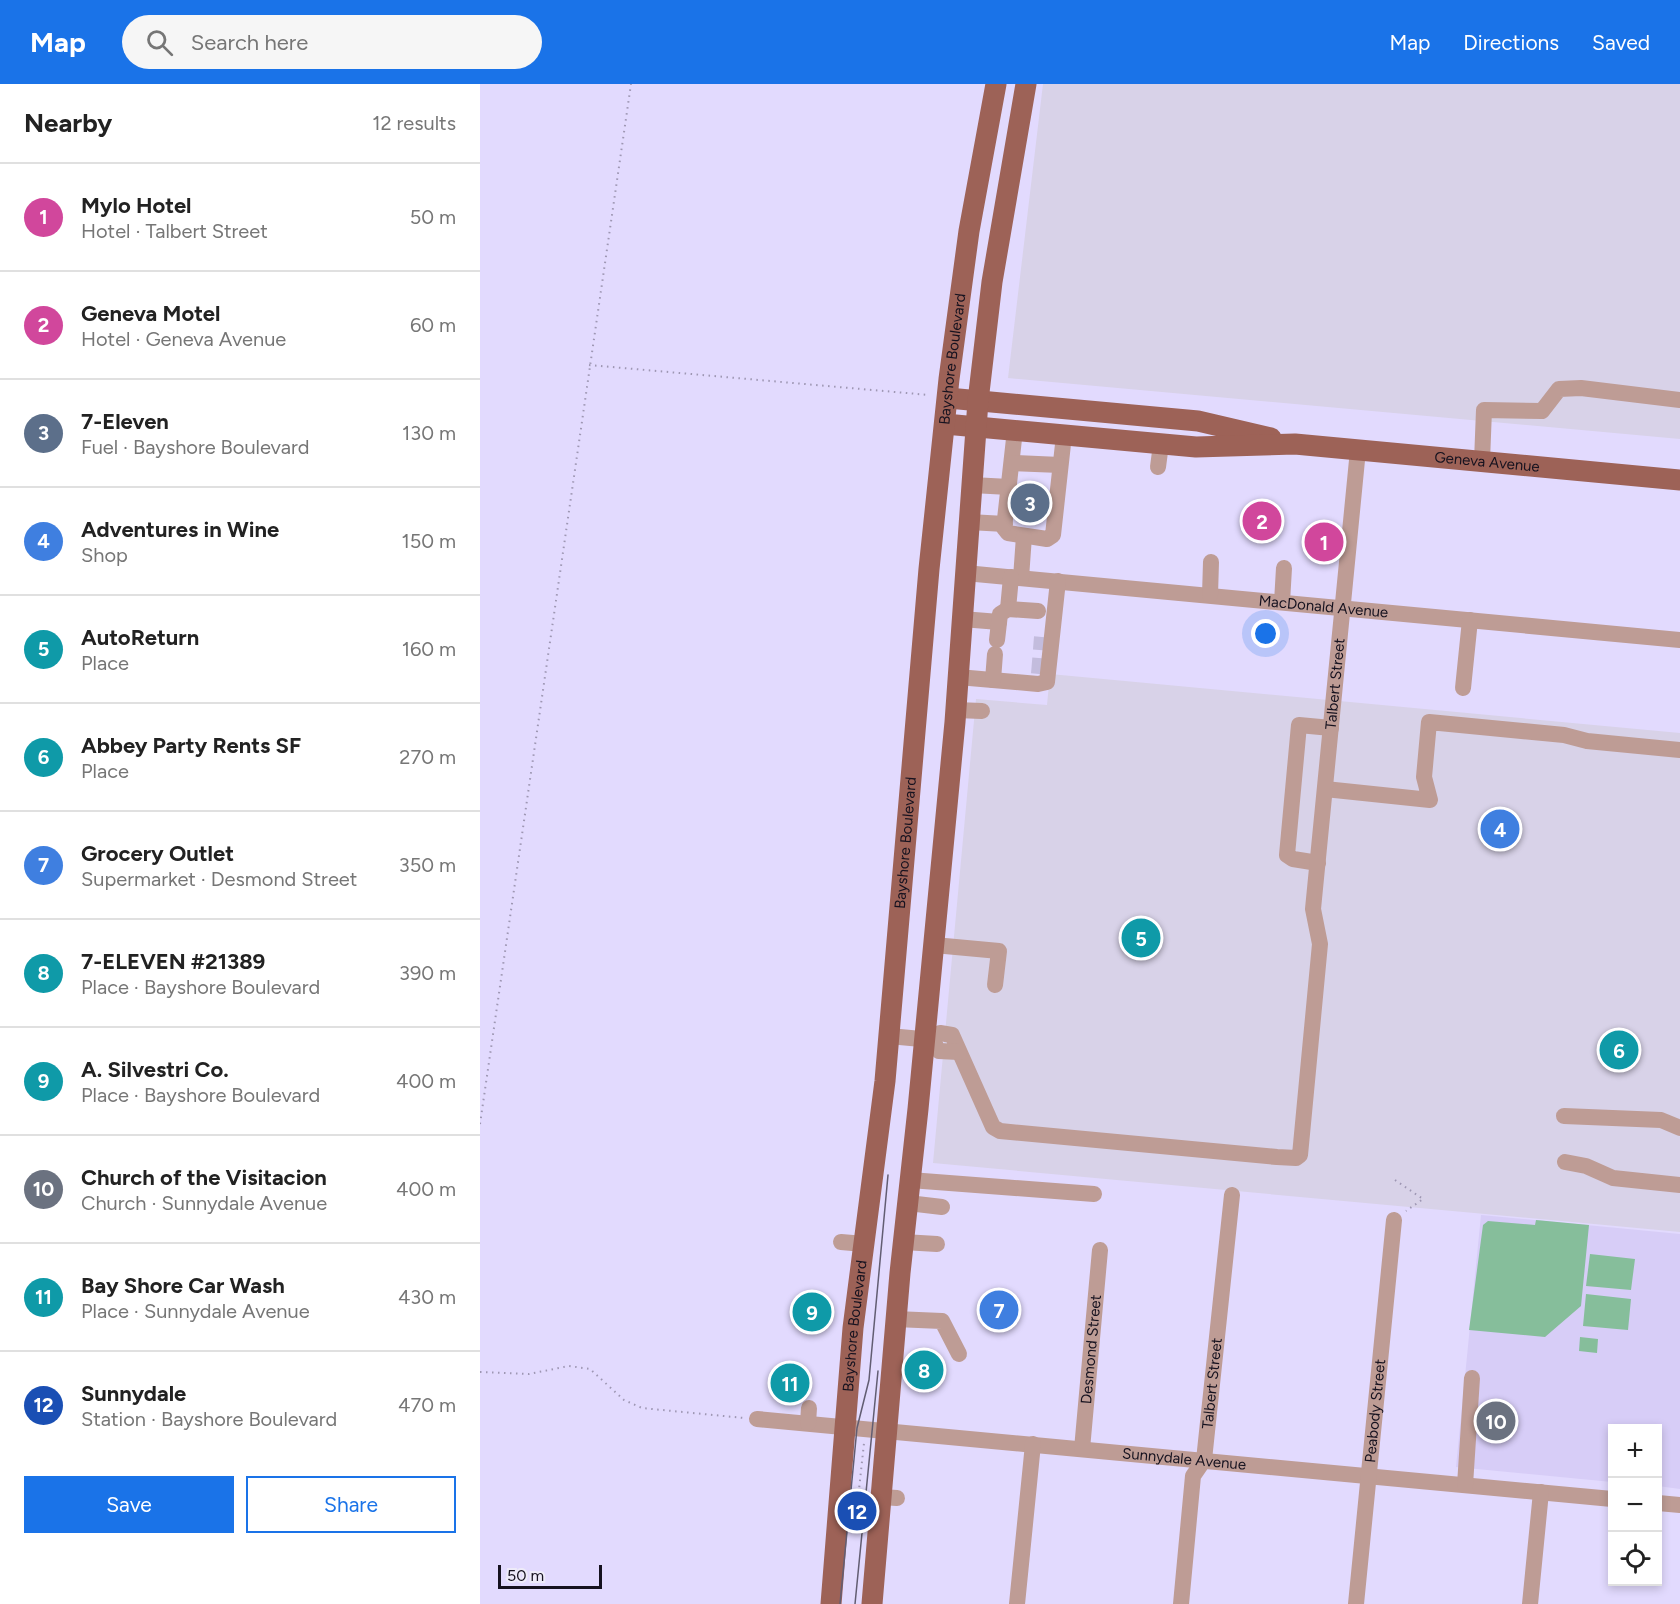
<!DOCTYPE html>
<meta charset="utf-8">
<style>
:root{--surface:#fff;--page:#f6f6f6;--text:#222;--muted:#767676;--line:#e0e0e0;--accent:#1a73e8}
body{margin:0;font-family:Figtree,sans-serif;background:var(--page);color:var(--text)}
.controls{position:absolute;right:18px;bottom:18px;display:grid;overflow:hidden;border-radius:0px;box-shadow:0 3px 9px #0003}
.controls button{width:54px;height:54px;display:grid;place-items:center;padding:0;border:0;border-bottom:2px solid var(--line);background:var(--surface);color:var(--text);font:30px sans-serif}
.scale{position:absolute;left:18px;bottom:15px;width:104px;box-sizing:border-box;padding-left:6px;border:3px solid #16121f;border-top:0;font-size:16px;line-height:21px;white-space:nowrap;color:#16121f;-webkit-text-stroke:4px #eeebf9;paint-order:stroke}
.you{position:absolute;left:786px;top:550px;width:21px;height:21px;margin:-15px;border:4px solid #fff;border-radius:50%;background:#1a73e8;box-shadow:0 0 0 9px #1a73e833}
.badge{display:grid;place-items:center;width:39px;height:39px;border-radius:50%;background:var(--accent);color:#fff;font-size:20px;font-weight:700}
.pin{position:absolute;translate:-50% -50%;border:3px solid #fff;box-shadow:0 2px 6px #0006}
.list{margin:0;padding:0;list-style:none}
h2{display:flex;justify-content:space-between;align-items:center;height:78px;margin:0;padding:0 24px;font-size:26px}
h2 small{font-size:20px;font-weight:400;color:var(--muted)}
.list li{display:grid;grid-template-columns:39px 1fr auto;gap:18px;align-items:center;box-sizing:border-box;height:108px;padding:0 24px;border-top:2px solid var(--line)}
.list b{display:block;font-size:22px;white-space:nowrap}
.list p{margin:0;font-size:20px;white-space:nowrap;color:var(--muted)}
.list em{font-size:20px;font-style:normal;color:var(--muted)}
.actions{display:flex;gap:12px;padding:18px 24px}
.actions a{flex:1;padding:14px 0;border:2px solid var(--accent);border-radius:0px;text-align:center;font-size:21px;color:var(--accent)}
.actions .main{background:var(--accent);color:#fff}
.icon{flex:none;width:33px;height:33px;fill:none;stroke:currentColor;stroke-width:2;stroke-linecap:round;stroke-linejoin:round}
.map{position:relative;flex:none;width:1200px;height:1520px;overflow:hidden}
header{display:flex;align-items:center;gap:36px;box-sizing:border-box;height:84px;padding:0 30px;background:var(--accent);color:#fff}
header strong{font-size:28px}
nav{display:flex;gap:33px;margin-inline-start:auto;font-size:21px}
.search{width:420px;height:54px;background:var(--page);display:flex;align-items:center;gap:15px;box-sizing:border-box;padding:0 21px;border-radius:33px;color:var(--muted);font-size:22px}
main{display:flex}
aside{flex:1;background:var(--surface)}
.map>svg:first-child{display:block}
</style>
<header>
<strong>Map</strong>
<div class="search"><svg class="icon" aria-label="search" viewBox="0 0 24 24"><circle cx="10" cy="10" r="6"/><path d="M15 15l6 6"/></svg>Search here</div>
<nav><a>Map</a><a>Directions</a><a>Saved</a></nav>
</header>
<main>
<aside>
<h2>Nearby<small>12 results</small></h2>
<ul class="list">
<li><span class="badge" style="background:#d1479c">1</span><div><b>Mylo Hotel</b><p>Hotel · Talbert Street</p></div><em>50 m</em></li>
<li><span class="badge" style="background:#d1479c">2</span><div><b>Geneva Motel</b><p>Hotel · Geneva Avenue</p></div><em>60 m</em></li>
<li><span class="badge" style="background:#5c6f8a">3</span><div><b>7-Eleven</b><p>Fuel · Bayshore Boulevard</p></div><em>130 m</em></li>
<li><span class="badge" style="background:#3f7fe0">4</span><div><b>Adventures in Wine</b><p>Shop</p></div><em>150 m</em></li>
<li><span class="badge" style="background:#0f9aa8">5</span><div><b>AutoReturn</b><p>Place</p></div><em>160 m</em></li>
<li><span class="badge" style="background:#0f9aa8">6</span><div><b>Abbey Party Rents SF</b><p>Place</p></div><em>270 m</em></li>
<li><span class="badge" style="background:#3f7fe0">7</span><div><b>Grocery Outlet</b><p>Supermarket · Desmond Street</p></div><em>350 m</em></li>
<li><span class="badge" style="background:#0f9aa8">8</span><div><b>7-ELEVEN #21389</b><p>Place · Bayshore Boulevard</p></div><em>390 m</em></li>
<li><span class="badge" style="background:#0f9aa8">9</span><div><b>A. Silvestri Co.</b><p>Place · Bayshore Boulevard</p></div><em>400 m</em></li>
<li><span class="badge" style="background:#6b7280">10</span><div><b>Church of the Visitacion</b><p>Church · Sunnydale Avenue</p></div><em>400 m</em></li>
<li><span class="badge" style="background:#0f9aa8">11</span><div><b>Bay Shore Car Wash</b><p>Place · Sunnydale Avenue</p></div><em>430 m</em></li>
<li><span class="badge" style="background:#1a4fb4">12</span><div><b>Sunnydale</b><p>Station · Bayshore Boulevard</p></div><em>470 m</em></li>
</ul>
<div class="actions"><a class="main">Save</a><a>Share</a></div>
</aside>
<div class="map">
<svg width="1200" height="1520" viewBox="0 0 1200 1520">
<rect width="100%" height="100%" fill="#e2dafe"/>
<!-- industrial -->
<path fill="#d8d2e8" d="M563,0h637v355l-672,-61z
M570,590l630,59v499l-747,-69 43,-464 71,6z"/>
<!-- built -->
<path fill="#d7cdf7" d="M1001,1131l199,19v255l-22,-3v-58h-46v54l-156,-15z"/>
<!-- green -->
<path fill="#86be9b" d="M1056,1136l53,5 -8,81 -36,31 -76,-7 14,-105 5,-4 47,4z
M1110,1170l45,5 -4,31 -45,-4z
M1106,1210l45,5 -3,31 -45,-4z
M1100,1253l18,2 -1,14 -18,-2z"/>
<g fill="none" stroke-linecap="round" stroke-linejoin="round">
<!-- minor-tunnel -->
<path stroke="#c3bcdd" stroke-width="16" stroke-dasharray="16 8" stroke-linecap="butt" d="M559,590l3,-37"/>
<!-- path -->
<path stroke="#9e97b3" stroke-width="2" stroke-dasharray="1.5 4.5" stroke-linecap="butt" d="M109,281l340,30
M0,1040l151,-1040
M915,1096l28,19 -17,12
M0,1288l49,2 40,-8 21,3 34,31 18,8 102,10
M378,1415l6,-56"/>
<!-- minor -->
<g stroke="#be9c95" stroke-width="16">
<path d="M535,346l-11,98 4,5 39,6 6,-4 11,-100"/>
<path d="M1002,377l2,-51 58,1 17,-22 22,-1 99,12"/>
<path d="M533,379l47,2"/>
<path d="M678,383l3,-23"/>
<path d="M492,401l37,2"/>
<path d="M489,438l36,2"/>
<path id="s1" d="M485,489l715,67"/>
<path d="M541,494l3,-42"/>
<path d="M730,511l1,-33"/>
<path d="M802,518l2,-34"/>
<path d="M528,525l3,-32"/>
<path d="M482,535l37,3"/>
<path d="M517,556l3,-26 8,-5 30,2"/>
<path d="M478,593l80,7 9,-2 11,-101"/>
<path d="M513,596l2,-26"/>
<path d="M983,604l7,-68"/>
<path d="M476,626l26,1"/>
<path d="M845,705l105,11 -6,-23 5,-55 135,13 23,6 93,9"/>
<path d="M838,779l-25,-4 -6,-4 12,-130 32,3"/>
<path d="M454,861l65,6 -4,34"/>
<path id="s2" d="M409,952l43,4 8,-7 12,2 41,92 7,4 277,26 19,1 4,-3 20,-211 -7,-35 45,-459"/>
<path d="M452,956l7,11 20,1"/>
<path d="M1084,1032l97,4 19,8"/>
<path d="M1085,1078l21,4 27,12 67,7"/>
<path d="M430,1096l184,14"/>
<path d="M428,1119l34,4"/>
<path d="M361,1158l23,2"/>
<path d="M423,1158l34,2"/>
<path d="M415,1235l47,2 17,33"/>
<path id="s3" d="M277,1335l855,80"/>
<path d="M328,1339l1,-15"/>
<path id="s4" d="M602,1365l18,-199"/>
<path d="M985,1401l7,-107"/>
<path d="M401,1413l16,1"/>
<path d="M1178,1419l22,2"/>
<path d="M537,1520l16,-160"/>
<path id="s5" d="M701,1520l12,-128 11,-16 28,-265"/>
<path id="s6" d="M876,1520l38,-384"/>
<path d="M1050,1520l11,-112"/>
</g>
<!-- major -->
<g stroke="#9d6257" stroke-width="21">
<path d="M468,314l250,23 73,17"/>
<path id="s7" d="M465,340l251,23 99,-3 385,36"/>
<path id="s8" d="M351,1520l22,-276 32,-247 44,-512 20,-190 20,-148 27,-147"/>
<path d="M392,1520l28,-331 18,-164 37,-387 23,-321 14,-119 34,-198"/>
</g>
<!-- tram -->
<path stroke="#625d72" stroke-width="1.5" d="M360,1520l17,-176 12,-48 19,-205
M375,1520l23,-233"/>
</g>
<g text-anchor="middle" stroke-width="4.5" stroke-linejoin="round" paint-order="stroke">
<!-- street labels -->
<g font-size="15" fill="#16121f" stroke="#eeebf9">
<text dy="5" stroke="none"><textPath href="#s8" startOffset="1251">Bayshore Boulevard</textPath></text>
<text dy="5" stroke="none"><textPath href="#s7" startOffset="544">Geneva Avenue</textPath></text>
<text dy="5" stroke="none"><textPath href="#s1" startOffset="360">MacDonald Avenue</textPath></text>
<text dy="5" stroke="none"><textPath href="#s2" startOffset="951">Talbert Street</textPath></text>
<text dy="5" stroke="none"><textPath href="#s8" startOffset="765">Bayshore Boulevard</textPath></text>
<text dy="5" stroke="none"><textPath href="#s8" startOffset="279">Bayshore Boulevard</textPath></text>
<text dy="5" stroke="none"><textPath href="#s4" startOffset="100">Desmond Street</textPath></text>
<text dy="5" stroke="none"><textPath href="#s5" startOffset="225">Talbert Street</textPath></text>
<text dy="5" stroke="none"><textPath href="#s6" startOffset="194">Peabody Street</textPath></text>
<text dy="5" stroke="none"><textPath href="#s3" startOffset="429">Sunnydale Avenue</textPath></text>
</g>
</g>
</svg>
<div class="controls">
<button>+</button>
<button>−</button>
<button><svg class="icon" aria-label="locate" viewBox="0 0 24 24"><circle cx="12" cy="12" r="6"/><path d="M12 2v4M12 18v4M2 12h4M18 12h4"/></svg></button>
</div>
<div class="scale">50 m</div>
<div class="you"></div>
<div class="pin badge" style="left:844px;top:458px;background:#d1479c">1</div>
<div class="pin badge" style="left:782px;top:437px;background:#d1479c">2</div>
<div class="pin badge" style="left:550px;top:419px;background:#5c6f8a">3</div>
<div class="pin badge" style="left:1020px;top:745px;background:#3f7fe0">4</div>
<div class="pin badge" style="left:661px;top:854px;background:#0f9aa8">5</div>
<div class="pin badge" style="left:1139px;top:966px;background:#0f9aa8">6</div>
<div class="pin badge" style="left:519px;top:1226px;background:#3f7fe0">7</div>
<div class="pin badge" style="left:444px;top:1286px;background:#0f9aa8">8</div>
<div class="pin badge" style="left:332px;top:1228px;background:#0f9aa8">9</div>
<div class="pin badge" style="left:1016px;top:1337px;background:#6b7280">10</div>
<div class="pin badge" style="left:310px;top:1299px;background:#0f9aa8">11</div>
<div class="pin badge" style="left:377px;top:1427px;background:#1a4fb4">12</div>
</div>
</main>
